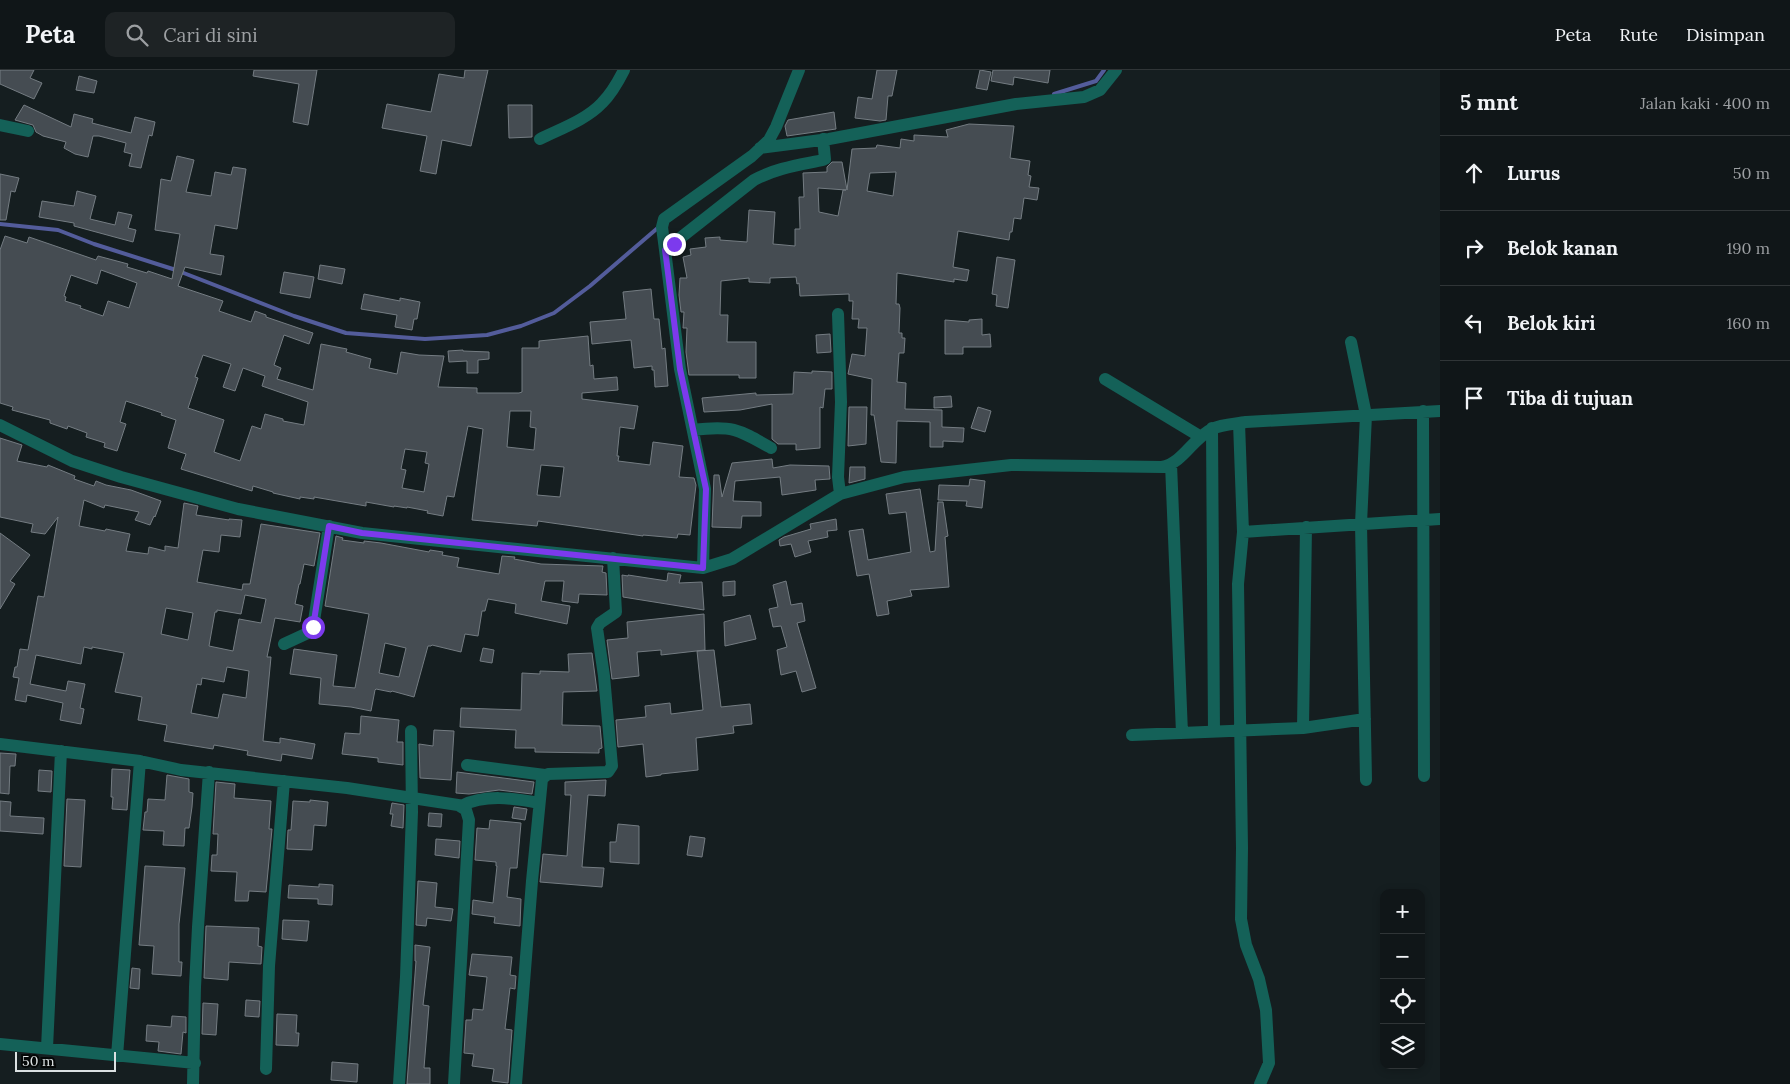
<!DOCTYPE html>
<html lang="id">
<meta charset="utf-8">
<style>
:root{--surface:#101618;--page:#1e2325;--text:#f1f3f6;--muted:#9c9fa2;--line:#303537}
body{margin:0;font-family:Lora,serif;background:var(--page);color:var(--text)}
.controls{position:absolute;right:15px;bottom:15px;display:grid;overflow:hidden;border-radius:10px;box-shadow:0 2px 8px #0003}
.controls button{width:45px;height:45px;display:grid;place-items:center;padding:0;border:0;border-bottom:1px solid var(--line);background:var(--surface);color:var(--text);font:25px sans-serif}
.scale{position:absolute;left:15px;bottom:12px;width:101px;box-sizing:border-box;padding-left:5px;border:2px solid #dbe1e2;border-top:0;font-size:14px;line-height:18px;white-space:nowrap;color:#dbe1e2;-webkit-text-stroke:4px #050808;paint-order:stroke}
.stop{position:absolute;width:15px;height:15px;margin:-11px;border:4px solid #7c3aed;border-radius:50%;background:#fff}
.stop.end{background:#7c3aed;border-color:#fff;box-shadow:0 1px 5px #0008}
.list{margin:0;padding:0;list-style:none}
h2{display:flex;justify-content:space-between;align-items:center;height:65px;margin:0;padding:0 20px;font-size:21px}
h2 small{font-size:16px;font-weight:400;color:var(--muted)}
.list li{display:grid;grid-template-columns:32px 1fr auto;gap:15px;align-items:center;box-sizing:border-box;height:75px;padding:0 20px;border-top:1px solid var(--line)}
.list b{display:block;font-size:19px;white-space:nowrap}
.list em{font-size:16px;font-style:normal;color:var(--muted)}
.icon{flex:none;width:28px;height:28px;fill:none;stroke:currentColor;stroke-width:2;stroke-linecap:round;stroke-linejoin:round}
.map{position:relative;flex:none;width:1440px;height:1014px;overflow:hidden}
header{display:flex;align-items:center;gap:30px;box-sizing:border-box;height:70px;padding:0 25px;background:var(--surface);border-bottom:1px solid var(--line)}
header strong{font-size:24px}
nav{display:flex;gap:28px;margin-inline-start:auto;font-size:18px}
.search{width:350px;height:45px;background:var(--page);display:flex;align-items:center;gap:12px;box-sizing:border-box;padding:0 18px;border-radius:10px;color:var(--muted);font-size:19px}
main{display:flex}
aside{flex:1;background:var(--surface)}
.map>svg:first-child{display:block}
</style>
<header>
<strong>Peta</strong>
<div class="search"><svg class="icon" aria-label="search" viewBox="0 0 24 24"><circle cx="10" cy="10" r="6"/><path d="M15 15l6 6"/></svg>Cari di sini</div>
<nav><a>Peta</a><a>Rute</a><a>Disimpan</a></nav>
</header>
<main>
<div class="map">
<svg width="1440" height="1014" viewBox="0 0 1440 1014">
<rect width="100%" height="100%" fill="#151e20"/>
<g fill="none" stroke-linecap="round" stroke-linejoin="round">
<!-- stream -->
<path stroke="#535c9b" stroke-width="4" d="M1054,24l42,-13 8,-11
M0,154l58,6 36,14 82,26 118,46 52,17 79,6 62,-4 34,-9 33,-13 36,-27 70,-60"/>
</g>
<!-- building -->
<path fill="#454c52" stroke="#747c82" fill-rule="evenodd" d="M0,0h34l-4,8 12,5 -8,16 -34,-15z
M254,0h63l-9,55 -15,-3 6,-38 -46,-8z
M465,0h23l-17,76 -29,-6 -6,34 -16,-3 7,-35 -45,-8 5,-24 44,8 8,-38 25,4z
M877,0h20l-5,26h-4l-2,24 -6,1 -25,-3 3,-21 14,2z
M980,0l11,2 -4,18 -11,-2z
M993,0h57l-2,13 -34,-6 -1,8 -22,-4z
M79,6l18,5 -3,12 -18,-3z
M24,35l47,22 3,-13 19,5 -1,4 39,10 4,-16 20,5 -3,14 -3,-1 -8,33 -12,-2 3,-12 -8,-2 2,-9 -27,-7h-6l-5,21 -13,-3 -11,-6 2,-6 -23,-6 -7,-4 -3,-7 -18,-5z
M508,35h24v32l-23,1z
M834,42l2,17 -49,7 -2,-10 3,-6z
M969,54l45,2 -4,32 20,3 -2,14 3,1 -2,11 10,1 -2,12 -13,-2 -3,21 -7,-1 -2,14h-2l-1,8 -51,-9 -5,36 16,3 -2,11 -13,-2v3l-57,-9 -1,31h3l1,4 -1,25h3v5h3l-1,15h-5l-2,29 9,1 -1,26 37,1v17l22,1 -1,14 -20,-1v6h-13v-25l-33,-1 -1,42 -15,-1 -7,-47h-3l1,-36 -24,-5 4,-20 13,2 2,-28h-9l1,-9h-7l1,-18h-4v-7l-49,2 -1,-13 -2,1 -1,-7 -26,1v5l-21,-1v-4l-28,3 -1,34h8l-1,27h29v36h-17v-3h-50l-3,-23 1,-24h-4l1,-16h-3l-2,-17 1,-17h7l-4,-21 8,-2 -1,-6 16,-2 -1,-9 15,-1v3l27,2 2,-32 26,2 -2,32 22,2v-17h5l-1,-32h5l-1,-24 24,-1v-5l5,-5h10l5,28 5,-41 24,-1 1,-3 23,3 1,-9 13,2v-6l34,2 -2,-7zM896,102l-3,24 -26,-5 3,-18zM818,118l28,2h-3l-5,26 -19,-4z
M177,86l17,4 -8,32 25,4 4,-24 16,3 2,-8 13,2 -9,60 -22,-4 -5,29 14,2 -3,19 -36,-8 -7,19 45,15 -4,10 32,11 4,-11 11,4v2l47,16 -4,11 -25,-9 -10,30 7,3 -4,11 36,11 8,-46 26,5 -1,3 25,7 -2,9 28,6 4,-22 18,3 25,1 -6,31 39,1v5h42l3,-1v-44h17v-7l49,-5 2,30 3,-1 1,14 23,-2 1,13 -36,3v6l56,7 -4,23 -14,-2 -3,29h2l-1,5 32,4 3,-23 30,4 -4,31 15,1 2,7 -6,50 -12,-1 -1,4 -34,-3v1l-105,-15 -1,5 -65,-6 11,-91 -15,-3 -14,71 -7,-1 -4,20 -16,-3 1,-2 -21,-4v1l-13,-2v1l-28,-5v4l-52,-9v2l-14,-2v2l-27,-6v-1l-20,-6 -1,5 -71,-22 5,-15 -18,-6 8,-28 -15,-5 1,-2 -36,-12 -6,21 6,2 -9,27 -13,-4 1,-4 -19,-6 1,-4 -19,-7 -1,3 -17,-6v-3l-38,-10 1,-3 -13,-4v-153l5,-14 22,7 2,-6 67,23 2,-4 30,8 -1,3 20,6 1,-2 24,8 8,-45 -25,-4 6,-51 10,2zM101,200l36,13 -8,25 -21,-7 -5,15 -23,-8 1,-2 -16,-5 1,-4 -2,-1 7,-21 26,9zM203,285l28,9 -8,23 12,4 8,-23 22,8 -3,10 46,16 -4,23 -21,-4v-2l-18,-5 -4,15 -9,-3 -12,35 -26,-9 10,-32 -36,-12 10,-30 -3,-1zM510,341h21l-1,16 6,1 -2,22 -27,-3zM405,379l22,3 -2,11 4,1 -5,28 -22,-4 4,-18 -5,-1zM541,395l23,2 -4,30 -23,-2z
M0,104l19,4 -4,14 -4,-1 -5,29h-6z
M77,121l19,5 -6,23 25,6 3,-13 14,3 -4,13 8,2 -3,12 -59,-16v-3l-35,-6 3,-16 32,5z
M997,187l18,3 -7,48 -12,-2 1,-11 -5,-1z
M320,195l25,4 -3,15 -24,-5z
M284,202l30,5 -4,21 -30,-5z
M651,219l3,30h5l3,30 3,-1 3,38 -13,1 -1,-17h-2v-4l-18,2 -3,-28 -39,4 -2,-22 36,-3 -3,-27z
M364,224l36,7v-3l20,4 -3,17h-3l-2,11 -17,-3 2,-12 -36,-6z
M982,249v16l8,-1 1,13h-28v7h-18v-34l24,2v-2z
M830,264l1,18 -14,1 -1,-18z
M463,280v1l26,1v7l-11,1v13h-11v-12l-18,1 -1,-11z
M812,301l20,1v17h-7l-2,19 -3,-1v41l-24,2v-6h-18l-6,-5v-35l-32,6 -36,2 -2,-14 54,-5v2l37,-1 1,-22 18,1z
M951,326l1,11 -18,1v-11z
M849,337h18l-1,37 -18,2z
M978,337l13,4 -6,21 -14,-4z
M0,368l22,7 -5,16 30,6 1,-2 27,11 -1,3 20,7 2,-5 10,4 25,5 30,11 -6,16 -1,-1 -4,9 -15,-5 4,-8 -34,-7 -1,3 -20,-8 -5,26 26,5 1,-2 24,5 -4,17 22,3 1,-7 16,4v-5l13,2 6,-45 14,3 -2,9 33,5v-1l13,1 -2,17 -19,-2 -2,17 -16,-2 -6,32 45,8 1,-6h7l11,-60 59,9 -6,33 -10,-2 -4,20h-1l-4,20 8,2 -3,16 -25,-4 -8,39h4l-8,84 17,2v-5l35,6 -3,15 -30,-5 -1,7 -34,-6 1,-4 -34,-6 -1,4 -49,-8 3,-16 -29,-5 4,-23 -27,-5 9,-39 -32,-6v2l-8,-2 -3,17 -45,-9 -6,29 36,7 2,-10 17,3 -5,24 4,1 -3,15 -21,-4 3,-17 -36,-8 -1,7 -11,-2 4,-22 -6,-1 2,-10h2l3,-18 8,1 10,-54 6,1 14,-80 -13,17 -14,-2 2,-8 -33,-7zM245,525l21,4 -5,24 -22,-4 -6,32 -24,-5 6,-34h2v-2l24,4zM166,538l27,5 -5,27 -27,-6zM227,597l22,4 -3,27 -23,-4 -5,24 -27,-5 6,-29 4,1 1,-7 22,4z
M772,389l1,9 17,-3 39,1 1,13 -15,1 1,10 -34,5 -2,-18 -45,4 -2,20 28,1v14h-19l-1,12 -29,-1 2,-52h5l3,22 10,-34z
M850,397h15v12l-16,4z
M970,409l15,2 -3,27 -16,-2 1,-5 -29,-1 1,-15 30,1z
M920,419l10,63 5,-1 3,-49h5l5,34 -3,1 4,50 -39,3 2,6 -25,5 2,13 -12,2 -8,-42 -12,2 -8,-45 14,-2 5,31 43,-8 -5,-40 -17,2 -3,-20z
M836,449l1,11 -10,1 1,6 -20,4 3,11 -16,5 -4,-13 -11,2 -1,-6 5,-3 27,-8 -1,-5z
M0,463l30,22 -20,26 5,3 -15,25z
M336,466l7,2 -1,2 22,3v-2l17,2 48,9 1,-2 13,2 -1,3 17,3 -2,9 42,7 3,-18 13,1 -1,2 27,5 62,2 -1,6 4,1 1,22 -28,-1 -1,9 -16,-2 2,-20h-19l-4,20 29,5 -3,18 -52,-11 1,-9 -28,-5 -3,12h-3l-4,25 -13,-2 -4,18 -29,-7 -1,1h-3l-14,51 -22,-6 -1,1 -15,-3 -1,1 -4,21 -20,-4 -32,-3 2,-26 -31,-4 4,-25 43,6 -4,31 22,2 14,-74 -44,-8zM385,573l21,5 -7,29 -20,-4z
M668,503l13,2 -2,8 23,-1 2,28 -81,-13 -1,-22 6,1v-1l39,6z
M735,511v14l-12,1v-14z
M786,511l5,24 11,-2 3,18 -8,2 19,65 -14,4 -6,-21 -15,4 -4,-25 10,-3 -6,-21 -8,1 -4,-18 9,-2 -5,-22z
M704,544l1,36 -44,5v-5l-24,2 2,24 -27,3 -5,-39 21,-2 -1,-16z
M750,545l6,24 -31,7 -1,-24z
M483,578l11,2 -2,13 -12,-2z
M714,580l7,57 29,-3 2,20 -19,2 1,7 -38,5 2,32 -37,4v1l-15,2 -3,-33 -25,3 -2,-27 30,-3 -1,-11 25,-3 1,11 32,-4 -6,-59z
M592,583l5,38 -34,1 -1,33 38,1 2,22 -3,1v4l-64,-1v-4h-20l1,-18 -56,-3 1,-19 60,2 1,-37 18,1v-3l29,1 -1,-18z
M361,646l38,4 -2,22h6v23l-25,-3v-4l-36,-4 3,-21 15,1z
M434,660l20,1 -3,49 -31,-2 -1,-34 14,2z
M0,683l16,1 -1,12h-5l-1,28 -9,-1z
M112,699l18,1 -3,40 -15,-1 1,-12h-2z
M39,700l13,1 -1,21 -13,-1z
M457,702l77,10 -2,12 -33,-4 -30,4 -13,-1z
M167,705l22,4v13l4,1 -1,14 -3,21h-4l-1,18 -21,-1 1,-14 -21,-1 2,-18h2l1,-13 17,1z
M606,710l-1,16 -17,-1 -6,72 22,1 -2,19 -62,-5 3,-28 24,2 4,-61h-6v-13z
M216,712l19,2 -1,14 37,3 -2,28h3l-6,63 -17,-1 -1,10h-13l2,-29 -26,-1 1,-16h5l1,-21h-5z
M67,729l18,1 -4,67 -17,-1z
M310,730l18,2 -2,24 -12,-1 -2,25 -25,-1 1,-19h3l2,-29 17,1z
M0,731l11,1 -1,14 34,2 -1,16 -43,-3z
M392,733l12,2 -1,23 -12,-2 2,-12h-3z
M514,737l13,2 -2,11 -13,-2z
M429,743l13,1 -1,13 -13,-1z
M490,750l31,3 -4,45h-7l-3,29 14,2 -1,27 -26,-3 1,-6 -23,-3 1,-14 20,3 4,-37h-1v-4l-21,-2 2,-32 12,1z
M618,754l21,2v38l-29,-2v-20h6z
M690,766l15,2 -3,19 -15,-2z
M436,769l24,2 -1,17 -24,-3z
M145,796l40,2 -6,56v38h3l-1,14 -29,-2 2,-28 -15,-1z
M418,811l19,2 -2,24 18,2 -2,12 -24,-3 -1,8 -10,-1z
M319,814l14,1 -1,20 -14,-1v-5l-30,-1 1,-13 30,2z
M283,850l26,1 -2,20 -25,-2z
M206,856l53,2 -1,18 4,1 -1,17 -32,-2 -1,18 -24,-2z
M415,875l15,2 -7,58 6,1 -5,62h6v16h-23l9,-123h-1z
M472,884l40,3 -2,18 6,1 -1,13 -5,-1 -5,41 7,1 -4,53 -16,-2 2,-12 -22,-3 2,-12 -10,-1 2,-33h6l1,-11 10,1 4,-33 -18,-2z
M132,898l8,1 -1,20 -9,-1z
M246,930l14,1 -1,16 -14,-1z
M203,933l15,1 -2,31 -14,-1z
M277,944l20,1 -1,18h3l-1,13 -22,-1z
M172,946l14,1v16l-3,-1 -2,22 -23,-3 1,-9 -13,-1 1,-16 24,2z
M332,992l26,2 -1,18 -26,-2z"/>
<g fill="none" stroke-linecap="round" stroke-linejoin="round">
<!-- minor -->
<path stroke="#146158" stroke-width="12" d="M0,55l28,6
M540,69c20,-10 46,-19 62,-36 9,-9 16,-21 22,-33
M760,78l69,-9 187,-35 68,-7 16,-7 16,-20
M665,180l-3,-23 2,-8 88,-63 17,-16 7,-13 23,-57
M1351,272l15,73 -5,109 5,256
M1105,309l96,58
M1423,341l1,365
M1239,353l4,109 -5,52 4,264 -1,71 5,26 13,34 7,31 3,53 -9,21
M0,355l72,36 49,16 117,32 124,24 341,35 29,-9 108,-65 -2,-17 3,-75 -3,-88
M1212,358l2,304
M693,360c39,-5 45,-1 78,18
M1171,394l11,269
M840,424l64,-17 107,-12 151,2c21,-4 31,-29 50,-38 10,-5 23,-5 34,-7l194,-11
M1243,462l197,-13
M703,498l2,-79 -25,-120 -15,-119 89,-70c22,-12 45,-15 69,-20l2,-1 -2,-20
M284,574l26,-12 3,-5 16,-101
M1303,658l3,-201
M1132,665l171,-7 62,-9
M0,674l140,17 41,9 166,18 111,17 8,5 3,10 -15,264
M467,695l78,10
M461,736c24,-12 52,-8 78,-3
M0,974l195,19
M47,978l14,-297
M117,986l23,-295
M266,999l3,-103 15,-185
M193,1014l2,-97 3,-60 11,-155
M399,1014l7,-107 6,-165 -1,-81
M516,1014l16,-203 10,-102 6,-5 60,-2 4,-6 -8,-90 -7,-48 3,-5 16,-11 -3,-54"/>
</g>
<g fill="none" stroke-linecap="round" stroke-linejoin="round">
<!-- route -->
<path stroke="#7c3aed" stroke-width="6" d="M313,557l16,-101 33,7 341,35 3,-79 -26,-120 -14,-112 -1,-7 9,-6"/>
</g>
</svg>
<div class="controls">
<button>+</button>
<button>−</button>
<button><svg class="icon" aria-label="locate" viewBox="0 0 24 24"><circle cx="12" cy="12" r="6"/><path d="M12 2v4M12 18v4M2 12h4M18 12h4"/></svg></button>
<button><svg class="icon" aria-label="layers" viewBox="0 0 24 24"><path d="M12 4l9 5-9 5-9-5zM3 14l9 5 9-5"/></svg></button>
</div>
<div class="scale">50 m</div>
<div class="stop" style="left:313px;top:557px"></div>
<div class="stop end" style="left:674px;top:174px"></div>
</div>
<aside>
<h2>5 mnt<small>Jalan kaki · 400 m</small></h2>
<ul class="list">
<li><svg class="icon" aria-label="ahead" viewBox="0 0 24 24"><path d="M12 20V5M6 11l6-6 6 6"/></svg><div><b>Lurus</b></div><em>50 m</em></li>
<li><svg class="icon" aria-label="right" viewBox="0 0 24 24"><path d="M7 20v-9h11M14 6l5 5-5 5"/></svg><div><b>Belok kanan</b></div><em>190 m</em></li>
<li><svg class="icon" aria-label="left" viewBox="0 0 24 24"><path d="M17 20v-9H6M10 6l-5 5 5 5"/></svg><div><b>Belok kiri</b></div><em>160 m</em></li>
<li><svg class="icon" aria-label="arrive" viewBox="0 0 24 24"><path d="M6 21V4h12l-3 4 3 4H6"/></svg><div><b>Tiba di tujuan</b></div></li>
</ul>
</aside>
</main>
